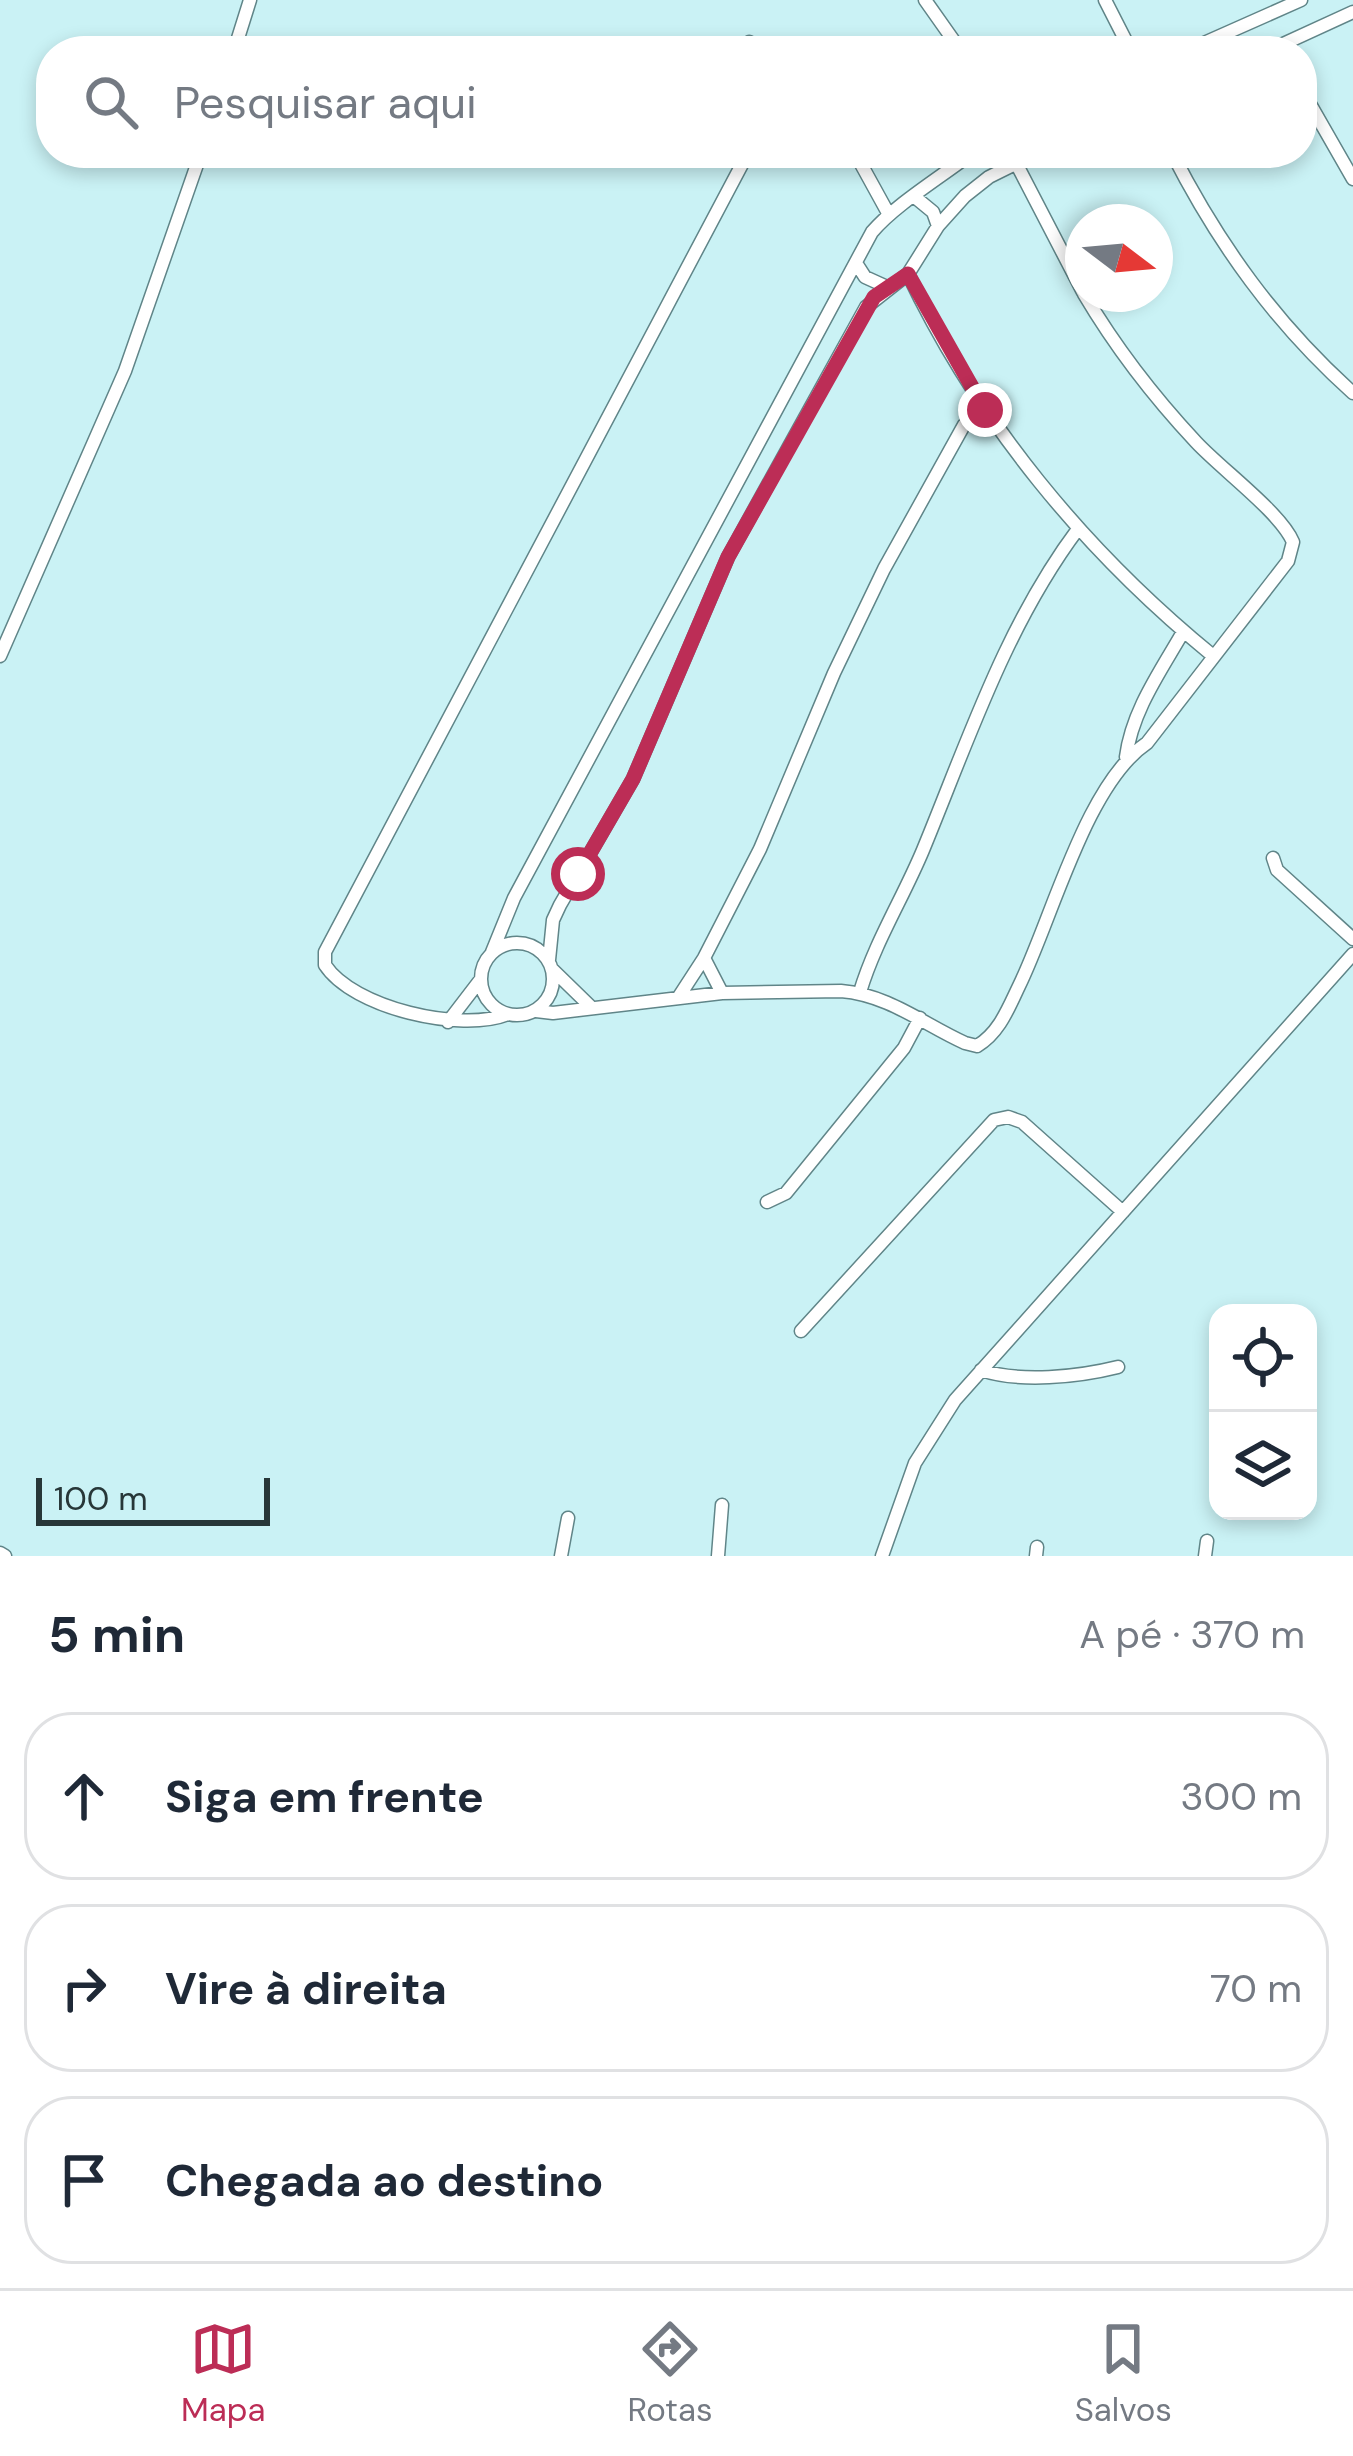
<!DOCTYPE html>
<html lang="pt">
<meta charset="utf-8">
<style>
:root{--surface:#fff;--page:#f2f2f3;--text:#1f2937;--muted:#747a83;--line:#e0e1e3;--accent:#bc2d56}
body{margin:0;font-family:"DM Sans",sans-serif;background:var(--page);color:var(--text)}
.controls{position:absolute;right:36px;bottom:36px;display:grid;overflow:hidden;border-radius:24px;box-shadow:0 6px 18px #0003}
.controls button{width:108px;height:108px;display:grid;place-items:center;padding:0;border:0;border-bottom:3px solid var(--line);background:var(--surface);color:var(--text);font:60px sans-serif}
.compass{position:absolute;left:1065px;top:204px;width:108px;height:108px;border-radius:50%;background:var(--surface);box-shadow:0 6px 18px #0003;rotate:106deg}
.scale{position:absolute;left:36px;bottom:30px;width:234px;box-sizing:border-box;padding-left:12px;border:6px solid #273738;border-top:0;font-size:33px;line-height:42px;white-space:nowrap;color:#273738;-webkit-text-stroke:9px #caf2f5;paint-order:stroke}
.stop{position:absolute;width:36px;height:36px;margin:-27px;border:9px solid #bc2d56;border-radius:50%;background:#fff}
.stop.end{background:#bc2d56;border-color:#fff;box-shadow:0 3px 12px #0008}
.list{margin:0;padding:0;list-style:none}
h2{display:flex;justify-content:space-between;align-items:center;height:156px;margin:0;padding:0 48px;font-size:51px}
h2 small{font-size:39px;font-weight:400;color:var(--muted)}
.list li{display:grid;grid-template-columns:78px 1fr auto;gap:36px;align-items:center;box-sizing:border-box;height:168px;margin:0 24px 24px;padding:0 24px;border:3px solid var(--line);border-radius:48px}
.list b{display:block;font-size:45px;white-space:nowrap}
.list em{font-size:39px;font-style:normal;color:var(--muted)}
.icon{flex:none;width:66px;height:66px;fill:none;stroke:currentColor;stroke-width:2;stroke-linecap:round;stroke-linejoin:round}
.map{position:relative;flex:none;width:1353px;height:1556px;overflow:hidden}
.search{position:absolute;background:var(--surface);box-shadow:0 6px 18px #0003;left:36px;right:36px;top:36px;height:132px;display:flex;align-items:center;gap:30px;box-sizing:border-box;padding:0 42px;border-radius:48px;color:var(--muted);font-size:45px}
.sheet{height:732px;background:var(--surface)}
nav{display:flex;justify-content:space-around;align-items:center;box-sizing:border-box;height:168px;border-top:3px solid var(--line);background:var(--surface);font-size:33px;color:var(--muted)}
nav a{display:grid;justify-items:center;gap:6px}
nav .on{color:var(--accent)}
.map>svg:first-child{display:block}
</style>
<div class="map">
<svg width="1353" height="1556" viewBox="0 0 1353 1556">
<rect width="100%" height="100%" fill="#caf2f5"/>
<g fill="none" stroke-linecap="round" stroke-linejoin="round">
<defs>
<path id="minor" d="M925,0l36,51
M1105,0l26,51
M749,42l18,9
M234,51l16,-51
M1186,51l115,-51
M1268,51l85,-39
M1302,90l51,89
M855,153l33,60
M1172,153c47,92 104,171 181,240
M1016,163l67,129
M916,198l17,14 5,14
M856,263l9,14 22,10
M908,274c71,149 177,277 304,381
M0,656l125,-285 76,-218
M1126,757c6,-46 34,-85 57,-125
M1273,858l4,12 76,69
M481 979a36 36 0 1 1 72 0a36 36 0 1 1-72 0Z
M492,952l22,-54 358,-666c24,-28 69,-55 100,-79
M704,958l18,35
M549,960l4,-40 7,-15 73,-126 95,-222 138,-250 42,-33 30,-48 27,-30 24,-19 48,-24
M552,969l38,37
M860,992c15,-50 43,-94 63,-142 45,-109 83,-225 155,-321
M678,998l26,-40 56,-109 74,-176 50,-104 80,-144 20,-15
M536,1011l17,2 169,-20 119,-2c48,4 82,33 124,52l12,3c22,-13 31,-37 42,-60 33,-67 67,-202 128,-243l141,-182 5,-19c-12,-29 -72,-73 -97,-100 -43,-46 -80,-94 -112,-148
M508,1014c-47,19 -155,-6 -183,-49v-13l423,-799
M448,1022l33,-43
M767,1202l19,-9 118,-145 16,-30
M801,1331l193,-211 14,-3 14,5 101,90
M981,1370c39,13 97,7 137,-3
M0,1553l5,3
M561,1556l7,-38
M718,1556l4,-51
M882,1556l33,-93 40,-63 398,-446
M1036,1556l1,-9
M1205,1556l2,-15"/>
</defs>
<!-- minor casing -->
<use href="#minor" stroke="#608588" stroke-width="15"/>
<!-- minor -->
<use href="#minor" stroke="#fff" stroke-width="12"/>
</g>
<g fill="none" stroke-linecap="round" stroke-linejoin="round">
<!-- route -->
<path stroke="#bc2d56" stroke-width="15" d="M578,874l55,-95 95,-222 146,-260 34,-23 77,136"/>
</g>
</svg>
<div class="controls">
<button><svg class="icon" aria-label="locate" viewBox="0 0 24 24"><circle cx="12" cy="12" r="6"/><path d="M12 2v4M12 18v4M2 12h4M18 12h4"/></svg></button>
<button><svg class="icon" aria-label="layers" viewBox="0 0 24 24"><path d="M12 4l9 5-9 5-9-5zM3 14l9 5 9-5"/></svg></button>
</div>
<svg class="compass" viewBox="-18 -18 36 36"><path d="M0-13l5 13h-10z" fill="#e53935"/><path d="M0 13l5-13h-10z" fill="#747a83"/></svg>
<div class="scale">100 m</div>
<div class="stop" style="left:578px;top:874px"></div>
<div class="stop end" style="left:985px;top:410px"></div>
<div class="search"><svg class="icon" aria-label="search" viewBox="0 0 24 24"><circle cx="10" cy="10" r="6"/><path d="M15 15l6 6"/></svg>Pesquisar aqui</div>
</div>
<section class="sheet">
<h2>5 min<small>A pé · 370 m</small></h2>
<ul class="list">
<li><svg class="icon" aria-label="ahead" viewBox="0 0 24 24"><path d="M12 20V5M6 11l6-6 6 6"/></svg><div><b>Siga em frente</b></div><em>300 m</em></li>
<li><svg class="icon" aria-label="right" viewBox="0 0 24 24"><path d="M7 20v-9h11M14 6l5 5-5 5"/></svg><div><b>Vire à direita</b></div><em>70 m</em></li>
<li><svg class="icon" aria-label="arrive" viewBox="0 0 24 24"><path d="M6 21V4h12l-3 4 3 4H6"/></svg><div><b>Chegada ao destino</b></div></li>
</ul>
</section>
<nav>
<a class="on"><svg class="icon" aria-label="map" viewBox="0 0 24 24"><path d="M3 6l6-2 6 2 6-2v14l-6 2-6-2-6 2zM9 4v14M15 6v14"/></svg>Mapa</a>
<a><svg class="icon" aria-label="directions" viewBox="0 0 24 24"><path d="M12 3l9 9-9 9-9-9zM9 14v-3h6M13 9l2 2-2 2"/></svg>Rotas</a>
<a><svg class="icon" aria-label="saved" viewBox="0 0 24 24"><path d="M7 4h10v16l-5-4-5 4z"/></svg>Salvos</a>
</nav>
